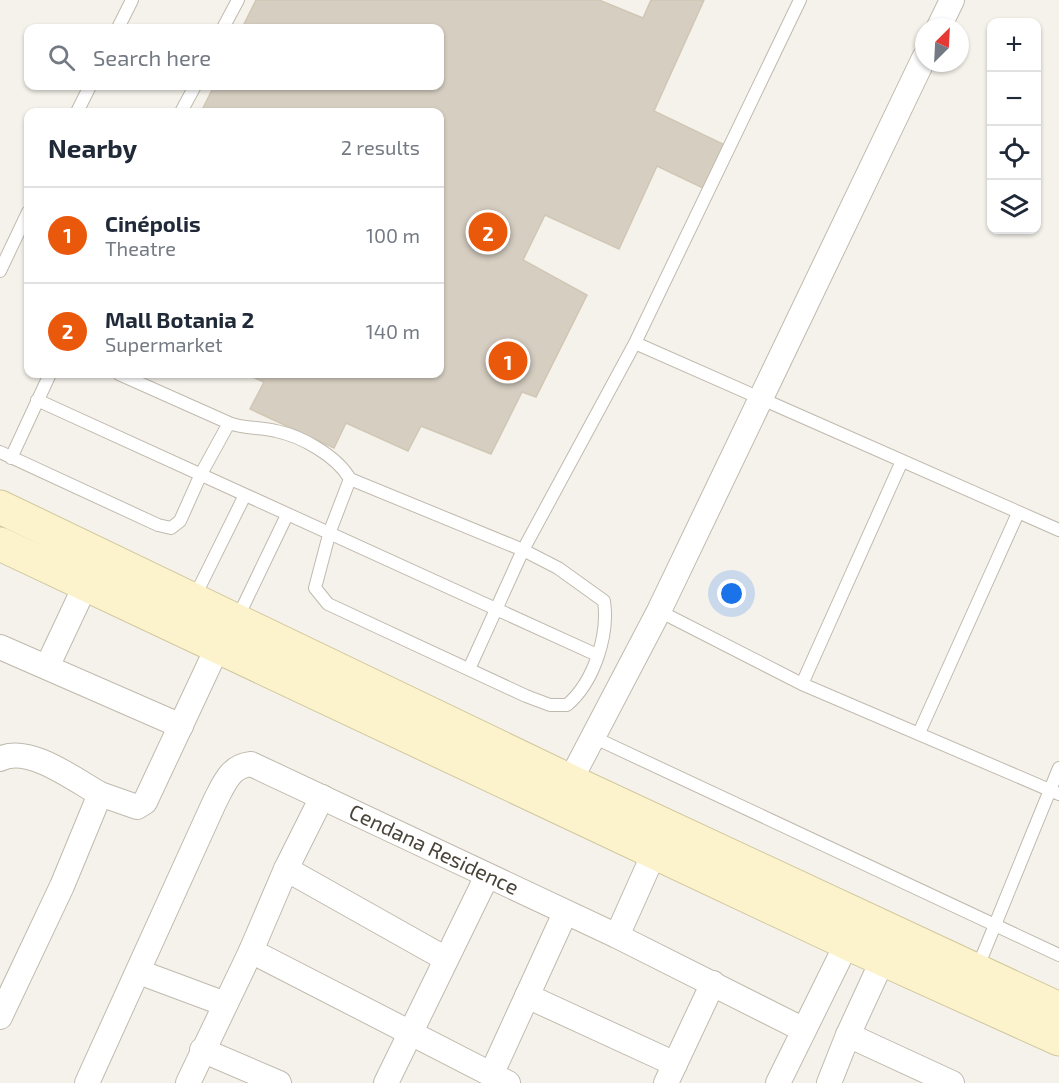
<!DOCTYPE html>
<meta charset="utf-8">
<style>
:root{--surface:#fff;--page:#f2f2f3;--text:#1f2937;--muted:#747a83;--line:#e0e1e3;--accent:#ea580c}
body{margin:0;font-family:"Exo 2",sans-serif;background:var(--page);color:var(--text)}
.controls{position:absolute;right:18px;top:18px;display:grid;overflow:hidden;border-radius:12px;box-shadow:0 2px 4px #0004}
.controls button{width:54px;height:54px;display:grid;place-items:center;padding:0;border:0;border-bottom:2px solid var(--line);background:var(--surface);color:var(--text);font:30px sans-serif}
.compass{position:absolute;left:915px;top:18px;width:54px;height:54px;border-radius:50%;background:var(--surface);box-shadow:0 2px 4px #0004;rotate:24deg}
.you{position:absolute;left:732px;top:594px;width:21px;height:21px;margin:-15px;border:4px solid #fff;border-radius:50%;background:#1a73e8;box-shadow:0 0 0 9px #1a73e833}
.badge{display:grid;place-items:center;width:39px;height:39px;border-radius:50%;background:var(--accent);color:#fff;font-size:20px;font-weight:700}
.pin{position:absolute;translate:-50% -50%;border:3px solid #fff;box-shadow:0 2px 6px #0006}
.list{margin:0;padding:0;list-style:none}
h2{display:flex;justify-content:space-between;align-items:center;height:78px;margin:0;padding:0 24px;font-size:26px}
h2 small{font-size:20px;font-weight:400;color:var(--muted)}
.list li{display:grid;grid-template-columns:39px 1fr auto;gap:18px;align-items:center;box-sizing:border-box;height:96px;padding:0 24px;border-top:2px solid var(--line)}
.list b{display:block;font-size:22px;white-space:nowrap}
.list p{margin:0;font-size:20px;white-space:nowrap;color:var(--muted)}
.list em{font-size:20px;font-style:normal;color:var(--muted)}
.icon{flex:none;width:33px;height:33px;fill:none;stroke:currentColor;stroke-width:2;stroke-linecap:round;stroke-linejoin:round}
.map{position:relative;flex:none;width:1059px;height:1083px;overflow:hidden}
.search{position:absolute;background:var(--surface);box-shadow:0 2px 4px #0004;left:24px;top:24px;width:420px;height:66px;display:flex;align-items:center;gap:15px;box-sizing:border-box;padding:0 21px;border-radius:12px;color:var(--muted);font-size:22px}
.panel{position:absolute;background:var(--surface);box-shadow:0 2px 4px #0004;left:24px;top:108px;width:420px;height:270px;border-radius:12px}
.map>svg:first-child{display:block}
</style>
<div class="map">
<svg width="1059" height="1083" viewBox="0 0 1059 1083">
<rect width="100%" height="100%" fill="#f5f2eb"/>
<!-- building -->
<path fill="#d6cec1" stroke="#d0c7b4" stroke-width="1.5" d="M256,0h343l44,18 8,-18h53l-50,111 71,34 -20,44 -48,-23 -38,83 -74,-34 -22,45 64,35 -51,102 -14,-5 -31,62 -70,-28 -13,25 -62,-28 -12,25 -84,-39 14,-27 -18,-8h194v-262h-239l13,-26h226v-58h-198z"/>
<g fill="none" stroke-linecap="round" stroke-linejoin="round">
<defs>
<path id="lane" d="M118,28l14,-28
M223,28l15,-28
M77,112l13,-26
M181,112l14,-26
M0,271l28,-59
M635,343l424,187
M119,374l110,49c16,6 31,4 47,8 25,5 61,25 74,48l173,71 35,18 46,33c5,34 -10,81 -37,104h-17l-24,-9 -198,-92 -13,-16 15,-57 20,-52
M37,400l560,255
M0,452l158,73 13,3 9,-7 21,-47 28,-51
M11,458l39,-84
M194,598l51,-103
M659,611l143,73 257,110
M237,619l50,-104
M469,669l54,-119 112,-207 165,-343
M802,684l100,-223
M919,733l99,-220
M593,737l466,218
M977,969l82,-201"/>
<g id="street">
<path d="M939,27l13,-27"/>
<path d="M0,647l181,79"/>
<path d="M47,667l39,-83"/>
<path d="M0,759c28,-15 75,21 100,35"/>
<path d="M570,781l89,-170 265,-553"/>
<path d="M286,869l160,90"/>
<path d="M617,936l38,-85"/>
<path d="M251,951l257,132"/>
<path d="M139,972l86,32"/>
<path d="M527,996l148,68"/>
<path d="M0,1017l62,-131 38,-92 37,13 8,-5 73,-156"/>
<path d="M848,1035l104,48"/>
<path d="M202,1050l77,33"/>
<path d="M491,1075l74,-162"/>
<path id="s1" d="M87,1083l128,-282c9,-17 15,-35 36,-37l366,172 187,94"/>
<path d="M188,1083l63,-132 35,-82 36,-72"/>
<path d="M386,1083l101,-207"/>
<path d="M666,1083l47,-100"/>
<path d="M778,1083l69,-140"/>
<path d="M829,1083l19,-48 35,-76"/>
</g>
<path id="secondary" d="M0,507l570,274 489,228
M0,544l847,399 212,96"/>
</defs>
<!-- lane casing -->
<use href="#lane" stroke="#c0baae" stroke-width="14"/>
<!-- street casing -->
<use href="#street" stroke="#c0baae" stroke-width="26"/>
<!-- secondary casing -->
<use href="#secondary" stroke="#d2c79c" stroke-width="35"/>
<!-- lane -->
<use href="#lane" stroke="#fff" stroke-width="12"/>
<!-- street -->
<use href="#street" stroke="#fff" stroke-width="24"/>
<!-- secondary -->
<use href="#secondary" stroke="#fcf3cd" stroke-width="33"/>
</g>
<g text-anchor="middle" stroke-width="4.5" stroke-linejoin="round" paint-order="stroke">
<!-- street labels -->
<g font-size="21" fill="#494339" stroke="#fff">
<text dy="7" stroke="none"><textPath href="#s1" startOffset="566">Cendana Residence</textPath></text>
</g>
</g>
</svg>
<div class="controls">
<button>+</button>
<button>−</button>
<button><svg class="icon" aria-label="locate" viewBox="0 0 24 24"><circle cx="12" cy="12" r="6"/><path d="M12 2v4M12 18v4M2 12h4M18 12h4"/></svg></button>
<button><svg class="icon" aria-label="layers" viewBox="0 0 24 24"><path d="M12 4l9 5-9 5-9-5zM3 14l9 5 9-5"/></svg></button>
</div>
<svg class="compass" viewBox="-18 -18 36 36"><path d="M0-13l5 13h-10z" fill="#e53935"/><path d="M0 13l5-13h-10z" fill="#747a83"/></svg>
<div class="you"></div>
<div class="pin badge" style="left:508px;top:361px">1</div>
<div class="pin badge" style="left:488px;top:232px">2</div>
<div class="search"><svg class="icon" aria-label="search" viewBox="0 0 24 24"><circle cx="10" cy="10" r="6"/><path d="M15 15l6 6"/></svg>Search here</div>
<section class="panel">
<h2>Nearby<small>2 results</small></h2>
<ul class="list">
<li><span class="badge">1</span><div><b>Cinépolis</b><p>Theatre</p></div><em>100 m</em></li>
<li><span class="badge">2</span><div><b>Mall Botania 2</b><p>Supermarket</p></div><em>140 m</em></li>
</ul>
</section>
</div>
